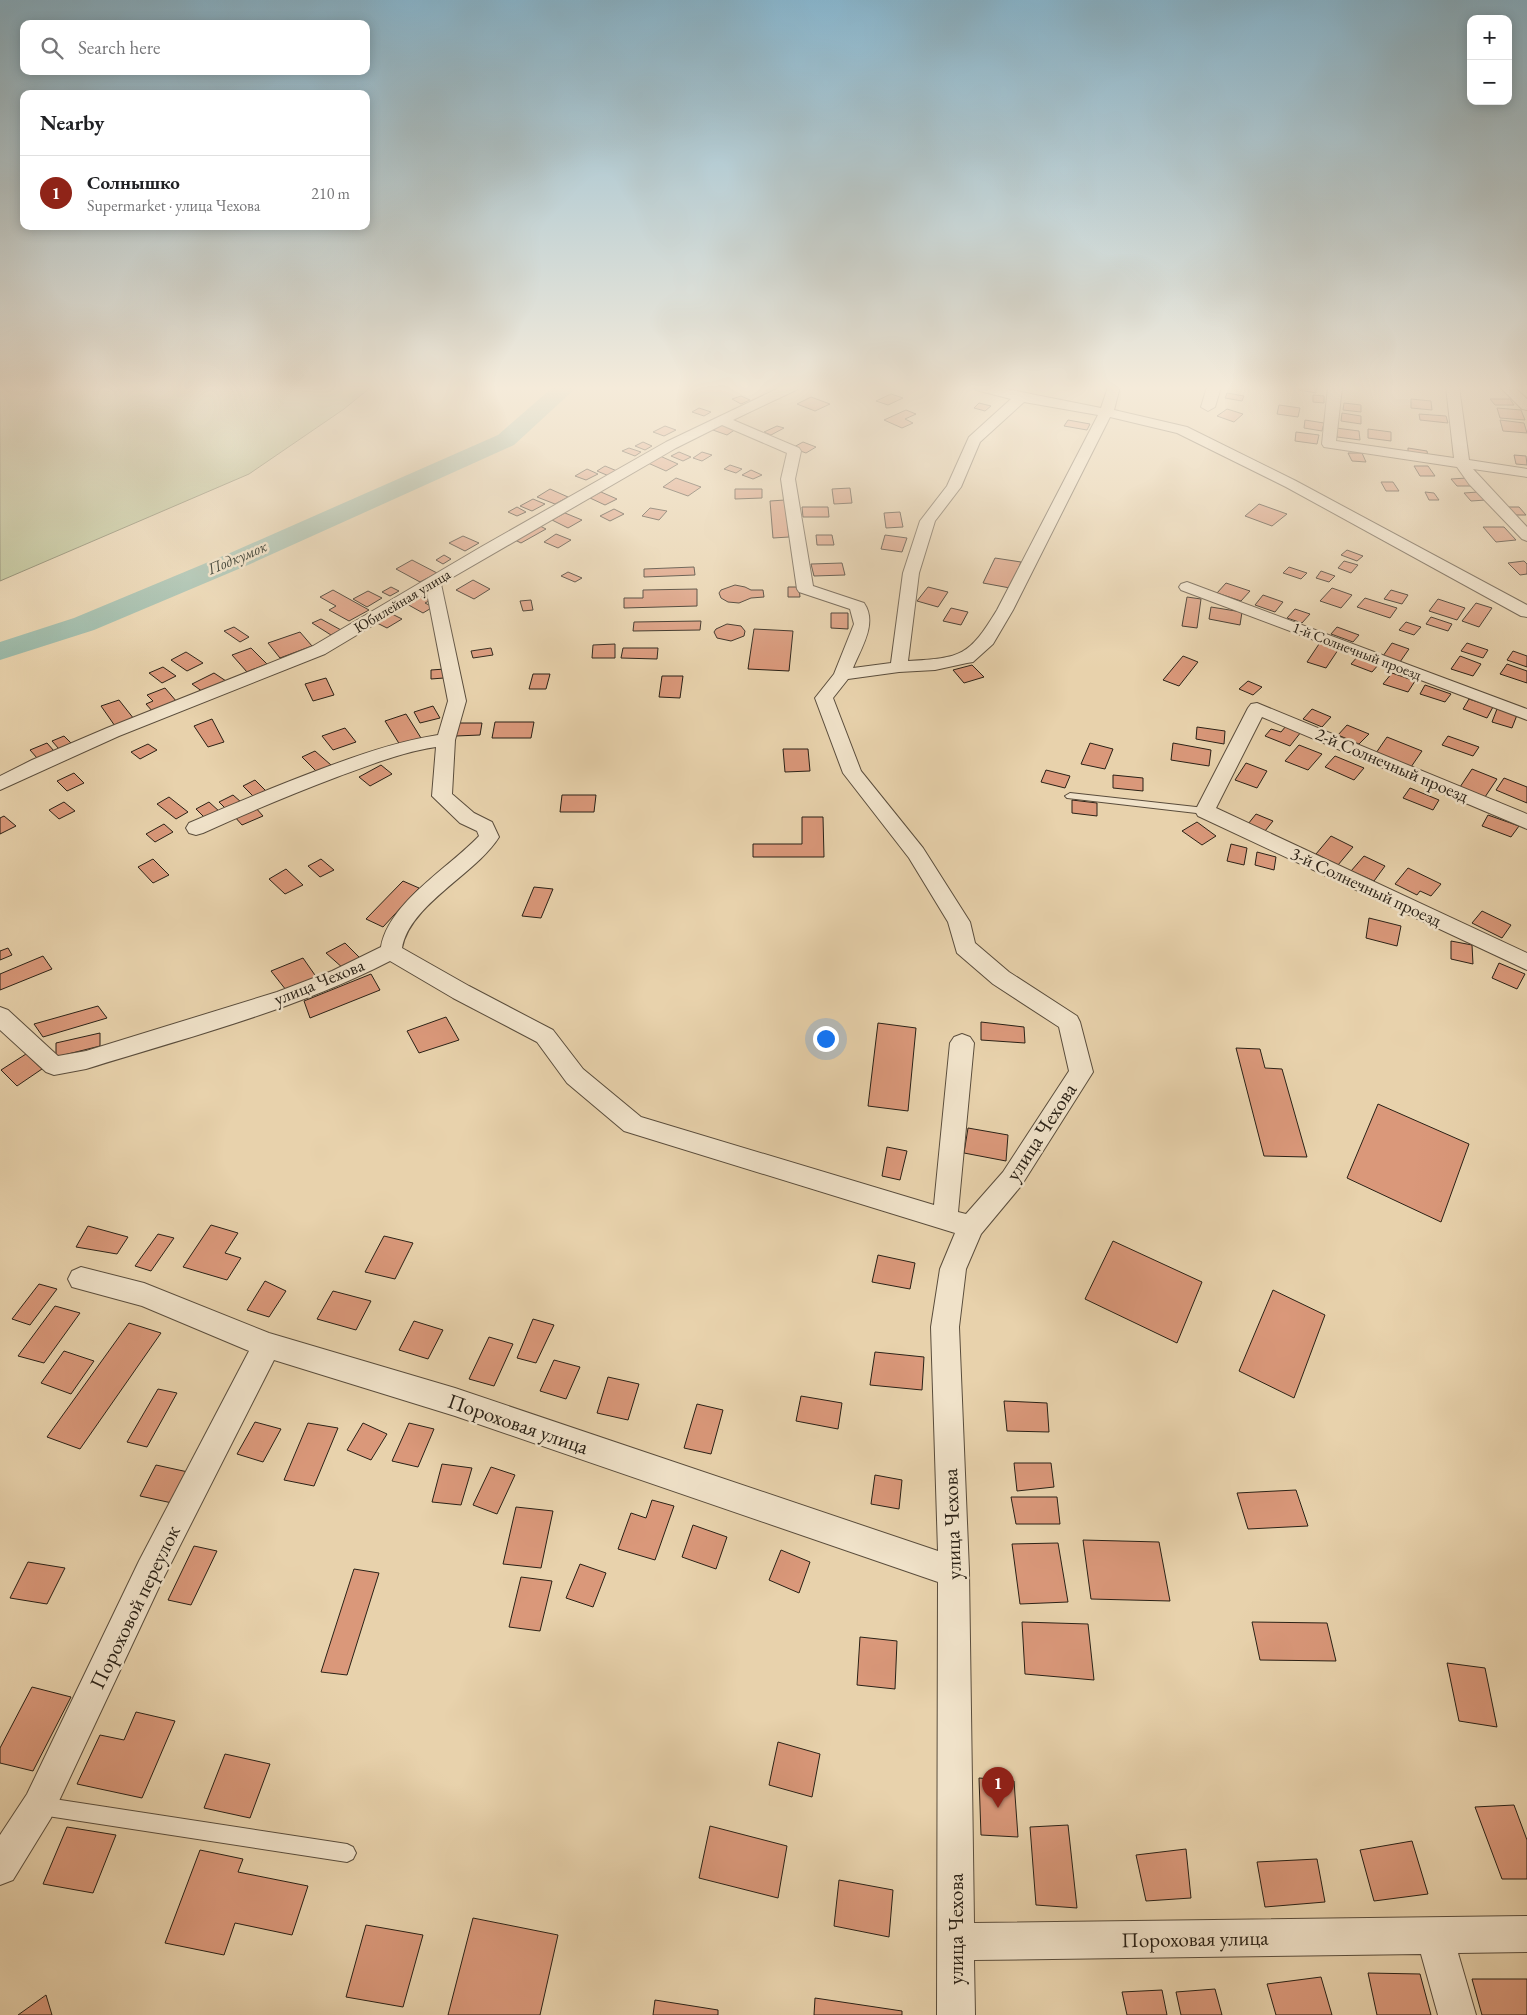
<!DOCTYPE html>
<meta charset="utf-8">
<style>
:root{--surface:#fff;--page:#f6f6f6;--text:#202124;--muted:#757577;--line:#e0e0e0;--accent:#8f2418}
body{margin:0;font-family:"EB Garamond",serif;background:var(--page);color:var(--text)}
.controls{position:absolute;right:15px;top:15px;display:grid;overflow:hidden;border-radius:10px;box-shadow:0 2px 12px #0003}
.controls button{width:45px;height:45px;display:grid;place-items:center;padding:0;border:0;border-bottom:1px solid var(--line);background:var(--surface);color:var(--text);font:25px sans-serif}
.you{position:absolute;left:825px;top:1038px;width:18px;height:18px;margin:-12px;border:4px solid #fff;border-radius:50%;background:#1a73e8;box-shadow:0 0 0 8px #1a73e833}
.badge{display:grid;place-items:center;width:32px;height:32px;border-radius:50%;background:var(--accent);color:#fff;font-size:16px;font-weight:700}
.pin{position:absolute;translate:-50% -41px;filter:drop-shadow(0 1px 2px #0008)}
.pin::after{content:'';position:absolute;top:26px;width:18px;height:15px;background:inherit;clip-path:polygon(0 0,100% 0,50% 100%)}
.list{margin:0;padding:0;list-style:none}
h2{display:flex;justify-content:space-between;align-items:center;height:65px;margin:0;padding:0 20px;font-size:21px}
h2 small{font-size:16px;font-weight:400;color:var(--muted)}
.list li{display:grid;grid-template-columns:32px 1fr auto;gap:15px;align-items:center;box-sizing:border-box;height:75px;padding:0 20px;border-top:1px solid var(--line)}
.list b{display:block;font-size:19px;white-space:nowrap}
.list p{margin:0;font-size:16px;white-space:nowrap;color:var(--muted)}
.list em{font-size:16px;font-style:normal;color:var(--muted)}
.icon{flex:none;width:28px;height:28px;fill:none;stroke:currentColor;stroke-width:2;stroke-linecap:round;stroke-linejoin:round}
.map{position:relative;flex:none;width:1527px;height:2015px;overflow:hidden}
.search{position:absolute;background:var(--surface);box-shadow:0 2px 12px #0003;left:20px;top:20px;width:350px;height:55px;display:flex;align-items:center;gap:12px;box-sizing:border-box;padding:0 18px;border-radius:10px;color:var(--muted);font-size:19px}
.panel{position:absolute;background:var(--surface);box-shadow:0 2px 12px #0003;left:20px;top:90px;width:350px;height:140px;border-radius:10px}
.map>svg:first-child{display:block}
</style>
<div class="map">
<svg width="1527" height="2015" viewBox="0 0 1527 2015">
<rect width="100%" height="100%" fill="#e8d2ac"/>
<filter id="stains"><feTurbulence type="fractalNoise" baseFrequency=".004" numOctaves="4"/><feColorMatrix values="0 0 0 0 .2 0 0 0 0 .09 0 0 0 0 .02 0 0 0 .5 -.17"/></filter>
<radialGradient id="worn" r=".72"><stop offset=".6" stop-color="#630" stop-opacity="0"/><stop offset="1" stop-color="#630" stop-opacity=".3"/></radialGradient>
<!-- green -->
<path fill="#b3bd8c" stroke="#6e6f51" d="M0,387h371l-27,22 -95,65 -249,107z"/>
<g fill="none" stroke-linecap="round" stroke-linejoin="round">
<!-- river -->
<path fill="#98b8a7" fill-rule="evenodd" d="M553,387h24l-63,58 -266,120 -154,65 -94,30v-18l74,-24 156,-65 268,-118z"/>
</g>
<!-- building -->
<path fill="#da987a" stroke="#2a2116" d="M1299,387h17v6l-17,-3z
M1227,393l17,3 -2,5 -17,-3z
M891,394l12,4 -15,7 -12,-4z
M1313,395l11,1v7l-11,-1z
M741,396l9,4 -9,4 -9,-5z
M811,397l19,7 -15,7 -18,-7z
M1411,399l20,2 1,9 -21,-2z
M1490,399h20l4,6h-19z
M979,403l12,3 -6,5 -11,-3z
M1344,403l17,2v7l-18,-2z
M1279,405l21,3 -2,9 -21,-3z
M699,408l12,4 -7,4 -12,-4z
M1497,408l24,2 4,10 -25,-2z
M1227,409l16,5 -9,8 -17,-6z
M906,410l10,4 -11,5 8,4 -11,5 -18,-8z
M1342,413l19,3v8l-20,-3z
M1419,414l27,2 2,7 -28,-3z
M1068,420l22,4 -3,6 -23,-4z
M1305,420l19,3 -2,8 -18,-3z
M1500,420l24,3 3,10 -24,-2z
M719,424l17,5 -9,6 -17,-6z
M665,426l11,4 -12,6 -11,-4z
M777,426l7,2 -13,7 -7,-3z
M1336,428l23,3 1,9 -23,-3z
M1368,429l23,3v9l-23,-3z
M1296,432l23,3 -2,9 -22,-3z
M643,442l9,4 -7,4 -10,-4z
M803,442l13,5 -10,6 -14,-5z
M629,448l12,4 -6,4 -13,-5z
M1408,448l19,3 1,6 -20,-3z
M679,452l12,5 -8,4 -12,-5z
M702,452l10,3 -10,6 -9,-3z
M1348,453h14l4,9 -14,-1z
M1514,455l12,1 1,9 -11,-1z
M660,456l18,8 -12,7 -18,-8z
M730,465l12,4 -6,4 -12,-4z
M605,466l12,5 -8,5 -12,-5z
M1414,466h14l7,10h-15z
M587,469l11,5 -12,6 -11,-4z
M751,470l11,5 -9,4 -11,-4z
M676,478l25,9 -13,9 -25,-9z
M1467,478l6,8h-16l-6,-7z
M1381,482h12l6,9h-13z
M850,488l2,15 -18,1 -2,-15z
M550,489l18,8 -13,7 -18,-7z
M735,489h27v9l-27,1z
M601,492l16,7 -12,6 -15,-7z
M1425,492l9,1 5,7h-10z
M1478,492l8,8 -15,1 -7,-8z
M533,499l12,5 -13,7 -12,-5z
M785,500l4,37 -16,1 -3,-37z
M1259,504l28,10 -15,12 -27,-10z
M517,507l9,5 -9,4 -9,-4z
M802,507h26l1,10h-26z
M1507,507h12l7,8h-12z
M650,508l17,3 -8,9 -17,-4z
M614,509l10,5 -14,7 -10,-5z
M900,512l3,15 -17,1 -2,-15z
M565,513l17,7 -14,8 -16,-8z
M538,525l8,4 -25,14 -8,-4z
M1483,527h21l12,13 -20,2z
M556,534l15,6 -13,8 -14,-6z
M816,535h16l2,10h-17z
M885,535l22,3 -5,14 -21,-3z
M463,536l16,7 -14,8 -16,-8z
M1347,550l16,6 -6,5 -16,-6z
M444,555l7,4 -8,5 -7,-4z
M995,558l26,4 -11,26 -27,-5z
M412,560l25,13 -17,9 -24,-13z
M1344,561l14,4 -7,8 -13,-5z
M1524,561l3,3v10l-7,1 -12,-12z
M842,563l3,12 -31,1 -3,-12z
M694,567l1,8 -51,2v-8z
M1289,567l18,6 -6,6 -18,-6z
M1321,571l14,5 -6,6 -13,-4z
M568,572l14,6 -7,4 -14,-6z
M473,580l17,9 -16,10 -18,-9z
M1226,583l24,8 -9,10 -24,-8z
M735,585l10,2 6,3h12l1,7 -13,1 -12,5 -11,-1 -7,-4 -2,-5 2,-3z
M391,587l8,4 -9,5 -8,-4z
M788,587h11l1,10h-12z
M928,587l20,5 -10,15 -21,-6z
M1332,588l20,7 -11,13 -21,-7z
M697,589v17l-73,2v-10h19v-8z
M333,590l36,20 -20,11 -20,-11 7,-4 -16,-9z
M1391,590l17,5 -6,9 -18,-5z
M368,591l14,7 -15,9 -14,-8z
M423,594l10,5 -8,4 8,4 -10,6 -18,-10z
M1263,595l20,7 -8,10 -20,-7z
M1187,597l14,2 -4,29 -15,-2z
M1365,598l32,10 -7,10 -33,-11z
M1438,599l27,9 -8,12 -28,-9z
M531,600l2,10 -10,1 -3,-10z
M1476,603l16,5 -13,19 -17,-6z
M1211,607l31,5 -2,13 -31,-6z
M951,608l17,4 -7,13 -18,-4z
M1295,609l15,5 -8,9 -15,-5z
M831,613h17v16l-17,-1z
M392,614l10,5 -15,9 -10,-5z
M1431,617l21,7 -4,7 -22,-7z
M321,619l20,11 -10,5 -19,-12z
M701,621l-1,9 -67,1 1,-9z
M1406,622l15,5 -7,8 -15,-5z
M727,624l14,2 4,5 -1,5 -13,5 -14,-3 -3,-6 2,-3z
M234,627l15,10 -9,5 -16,-11z
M1337,627l22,8 -6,7 -22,-8z
M754,629l39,2 -4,40 -41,-2z
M300,632l12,14 -32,12 -12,-15z
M1321,641l19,6 -14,21 -19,-6z
M1392,643l17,6 -9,13 -17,-6z
M1467,643l21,7 -5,8 -22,-7z
M615,644v14h-23l1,-13z
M251,648l16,16 -20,8 -15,-17z
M491,648l2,7 -20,3 -2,-7z
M623,648h35l-1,11 -36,-1z
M1513,651l14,5v11l-20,-7z
M186,652l17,11 -16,8 -16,-11z
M1183,656l15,6 -19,24 -16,-6z
M1358,656l21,8 -7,8 -21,-8z
M1460,656l21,8 -8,12 -22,-7z
M1507,664l20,7v12l-27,-9z
M972,665l12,12 -20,6 -11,-13z
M163,667l13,9 -14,7 -13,-10z
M445,669l-1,9 -13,1v-9z
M214,673l12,8 -23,11 -11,-8z
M1392,673l23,8 -7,11 -25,-8z
M533,674h17l-4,15h-17z
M662,676h21l-3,22 -21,-1z
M326,678l8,17 -21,6 -8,-17z
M1248,681l14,6 -9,8 -14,-6z
M1425,685l26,9 -6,8 -25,-8z
M165,688l12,14 -24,10 -7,-8 7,-3 -6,-6z
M1469,699l24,8 -6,11 -24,-9z
M119,700l15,19 -19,7 -14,-20z
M433,706l7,12 -20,5 -6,-11z
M1312,709l19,8 -9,10 -19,-8z
M1497,709l20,6 -5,13 -20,-6z
M406,714l15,24 -21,7 -15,-24z
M212,719l12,23 -16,5 -14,-21z
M495,722h39l-3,16h-39z
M459,723h23l-2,12 -24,1z
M1347,725l22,9 -10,10 -21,-9z
M1286,726l15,6 -11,14 -25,-10 6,-7 10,3z
M1197,727l28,4 -1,13 -28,-5z
M345,728l11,14 -23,8 -11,-14z
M64,736l8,8 -13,5 -7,-8z
M1448,736l31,11 -6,9 -31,-11z
M1387,737l35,14 -11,16 -35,-14z
M47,743l7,8 -17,7 -7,-8z
M1090,743l23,6 -8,20 -24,-5z
M1173,743l38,7 -2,16 -38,-6z
M148,744l9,6 -17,9 -9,-7z
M1299,745l23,9 -14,16 -23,-9z
M783,749h25l2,22 -25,1z
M315,751l16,14 -14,7 -15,-15z
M1335,756l29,12 -10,12 -29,-13z
M1246,763l21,8 -10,17 -22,-8z
M381,765l11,9 -22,12 -11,-9z
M1472,769l25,10 -12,18 -25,-10z
M1046,770l24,6 -5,12 -24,-6z
M74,773l10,10 -17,8 -10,-10z
M1113,775l30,3v13l-30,-3z
M1504,778l23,9v16l-31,-13z
M255,780l11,11 -12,6 -11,-11z
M1410,788l29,12 -6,10 -30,-12z
M233,795l8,7 -15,7 -7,-7z
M562,795h34l-2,17h-34z
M169,797l19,15 -12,7 -19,-15z
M1072,800l25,3v13l-25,-3z
M64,802l11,9 -16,8 -10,-9z
M209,802l11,10 -14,7 -10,-10z
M255,807l8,9 -21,9 -8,-9z
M1256,814l17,7 -8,10 -17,-7z
M1488,815l31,11 -8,11 -29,-11z
M4,816l12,10 -16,8v-16z
M802,817h21l1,40h-71v-13h49z
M1197,822l19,14 -14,9 -20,-14z
M164,824l9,8 -18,10 -9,-8z
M1331,836l22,11 -15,18 -22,-11z
M1231,844l16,4 -3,17 -17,-4z
M1257,852l19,5 -2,13 -19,-5z
M1364,856l21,10 -11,15 -23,-10z
M153,859l16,16 -16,8 -15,-16z
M321,859l13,11 -14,7 -12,-11z
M1408,868l33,16 -10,12 -11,-5 -3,4 -22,-11z
M286,869l17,16 -18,9 -16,-15z
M403,881l16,7 -36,39 -17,-8z
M534,887l19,2 -12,29 -19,-2z
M1482,911l29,14 -9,13 -30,-15z
M1369,918l32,8 -4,20 -31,-8z
M1451,941l21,4 1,19 -22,-5z
M345,943l16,16 -17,10 -18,-16z
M8,948l4,7 -12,5v-9z
M43,956l9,13 -52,21v-16z
M303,958l14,20 -31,12 -15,-19z
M1499,963l26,11 -8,15 -25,-11z
M371,974l9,16 -70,28 -6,-17z
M98,1006l9,12 -64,19 -9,-13z
M446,1017l13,23 -40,13 -12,-22z
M981,1022l43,5 1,16 -44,-3z
M878,1023l38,5 -8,83 -40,-5z
M100,1033v13l-44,11v-14z
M1236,1048l24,1 5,19 17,1 25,88 -43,-1z
M26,1054l16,15 -25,17 -16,-16z
M1378,1104l91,40 -28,78 -94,-44z
M968,1128l40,7 -2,26 -42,-8z
M887,1147l20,4 -7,29 -18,-4z
M211,1225l27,8 -13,20 16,5 -14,22 -44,-13z
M88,1226l40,11 -11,17 -41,-7z
M158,1234l16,4 -23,33 -16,-5z
M384,1236l29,7 -18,36 -30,-7z
M1113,1241l89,41 -25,61 -92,-44z
M878,1255l37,8 -5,26 -38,-7z
M265,1281l21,10 -17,26 -22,-7z
M39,1284l18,5 -27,36 -18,-6z
M1273,1290l52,25 -31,83 -55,-27z
M333,1291l38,10 -15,29 -39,-11z
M55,1306l25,7 -36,50 -26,-7z
M533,1319l21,6 -18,38 -19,-5z
M414,1321l29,9 -15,29 -29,-9z
M129,1323l32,10 -81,116 -33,-12z
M489,1337l24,7 -19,42 -25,-7z
M64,1351l30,10 -23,33 -30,-11z
M875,1352l49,5 -2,33 -52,-5z
M554,1360l26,7 -14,32 -26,-8z
M608,1377l31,7 -11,36 -31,-7z
M158,1389l19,4 -30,54 -20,-5z
M801,1396l41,7 -4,26 -42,-8z
M1004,1401l43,2 2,29 -42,-1z
M697,1404l26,6 -12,44 -27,-6z
M255,1422l26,7 -18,33 -26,-8z
M308,1423l30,5 -24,58 -30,-6z
M363,1423l24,11 -16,26 -24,-10z
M409,1423l25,6 -16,38 -26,-6z
M1014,1463h37l3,24 -37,4z
M442,1464l30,4 -11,37 -29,-3z
M156,1465l32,7 -16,31 -32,-7z
M491,1467l24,8 -18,39 -24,-9z
M875,1475l27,5 -3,29 -28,-5z
M1296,1490l12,36 -60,3 -11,-36z
M1011,1497h46l3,27h-44z
M652,1500l22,6 -19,54 -37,-11 13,-36 15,5z
M516,1507l37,4 -12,57 -38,-4z
M693,1525l34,12 -11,32 -34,-12z
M1083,1540l76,2 11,59 -79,-2z
M1058,1543l10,59 -48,2 -8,-60z
M194,1546l23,5 -26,54 -23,-5z
M781,1550l29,12 -11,31 -30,-13z
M28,1562l37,6 -18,36 -37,-6z
M580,1564l26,9 -13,34 -27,-9z
M354,1569l25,4 -32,102 -26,-3z
M521,1577l31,4 -12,50 -31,-4z
M1022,1622l66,2 6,56 -69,-6z
M1252,1622l75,1 9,38 -76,-1z
M860,1637l37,4 -2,48 -38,-4z
M1447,1663l38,5 12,59 -38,-6z
M32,1687l39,10 -38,74 -33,-8v-15z
M136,1712l39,9 -33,77 -65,-14 23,-49 24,5z
M778,1742l42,12 -8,43 -43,-12z
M225,1754l45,10 -20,54 -46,-10z
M979,1778l35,3 4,56 -37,-2z
M1514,1805l13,35v39h-25l-27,-72z
M1068,1825l9,83 -41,-3 -6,-78z
M710,1826l77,20 -9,52 -79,-20z
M67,1827l49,8 -23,58 -50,-9z
M1412,1841l16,53 -54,7 -14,-51z
M1186,1849l5,49 -45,3 -10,-46z
M200,1850l43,9 -5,13 70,14 -16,49 -57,-12 -11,32 -59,-12z
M1317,1859l8,43 -60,5 -8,-45z
M839,1880l54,10 -4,47 -55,-11z
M473,1918l85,17 -18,80h-92z
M366,1925l57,10 -20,72 -57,-10z
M1368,1973l52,1 11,41h-54z
M1321,1977l11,38h-56l-9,-31z
M1472,1979h55v36h-45z
M1215,1989l7,26h-41l-5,-23z
M1162,1990l5,25h-40l-5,-23z
M46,1995l6,20h-34z
M815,1998l87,13v4h-88z
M655,2000l63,10v5h-65z"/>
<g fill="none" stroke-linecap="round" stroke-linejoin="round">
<defs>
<path id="service" d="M1070,793l135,15 5,3 -5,3 -138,-16 -2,-2z
M41,1797l306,47 6,3 3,6 -3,6 -6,3 -306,-47 -6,-3 -3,-6 3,-6z"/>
<path id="minor" d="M781,387h17l-2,3 -63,30 66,28 2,3 -6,28 18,107 51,17c14,20 -3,45 -11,65l38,-5 12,-90 17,-52 27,-35 22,-49 42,-38 -35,-9 -1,-3h21l105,21 7,-21h12l-6,23 73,17 109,54 231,124v12l-6,-1 -235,-129 -109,-54 -67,-16 -97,193 -20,34 -20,18 -6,1 -32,7 -36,2 -51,7 -15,19 28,73 62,77 47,74 5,21 34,29 68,44 3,6 13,50 -72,114 -40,48 -15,35 -7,58 10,244 5,352 553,-7v36l-69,1 18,62h-38l-17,-61 -447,6 1,55h-38l1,-433 -483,-166 -181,-56 -113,223 -110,235 -38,62 -13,5v-50l27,-41 112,-233 110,-210 -107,-45 -70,-19 -4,-8 4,-8 9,-4 63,16 125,50 186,55 483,163 -7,-224 9,-58 15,-36 -331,-102 -57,-48 -30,-41 -84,-44 -63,-37c-95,49 -201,76 -304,108l-32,6 -8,-3 -46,-42v-23l8,3 50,46 28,-5 191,-59 55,-21 49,-24c8,-45 68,-79 98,-111l-2,-5 -17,-8 -28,-27 4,-49c-34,5 -66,18 -99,30 -45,17 -90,36 -134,56l-7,2 -7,-2 -3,-5 3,-5c44,-19 89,-38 135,-55 37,-14 75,-27 114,-33l10,-34 -21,-108 -102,61 -206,82 -119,54v-14l32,-16 75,-32 206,-82 168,-99 185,-105zM1024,402l74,13 -101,195c-28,46 -35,48 -89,51l11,-88 16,-52 26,-34 19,-45zM722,425l65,28 -6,26 16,110 2,3 51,17 4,15 -20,50 -19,24 28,75 66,85 39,64 9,31 36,31 66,43 10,44 -66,101 -37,42 -8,-2 16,-169 -4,-6 -8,-3 -8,3 -4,6 -16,162 -293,-88 -58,-48 -30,-39 -84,-44 -67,-38c8,-44 74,-74 97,-111l-7,-15 -18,-9 -22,-19 3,-54 11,-39 -25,-117 235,-136z
M1207,387h14l-6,20 -7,4 -7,-4z
M1328,387h14l-6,54 118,17 -8,-71h13l10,73 58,9v8l-54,-8 54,58v14l-5,-2 -53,-55 -12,-17 -133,-20 -2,-3z
M1500,387h14l13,12v11l-5,-1z
M1187,582l340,127v11l-346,-130 -2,-3 2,-3z
M1257,703l270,111v15l-265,-112 -46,91 311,145v17l-329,-154 -3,-5 53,-103 3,-4z"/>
</defs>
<!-- service casing -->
<use href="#service" stroke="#5a4d3c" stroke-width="2"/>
<!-- minor casing -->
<use href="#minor" stroke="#5a4d3c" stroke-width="2"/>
<!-- service -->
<use href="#service" fill="#f0e2c9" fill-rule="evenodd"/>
<!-- minor -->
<use href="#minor" fill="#f0e2c9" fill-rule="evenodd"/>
</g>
<!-- sky -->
<linearGradient id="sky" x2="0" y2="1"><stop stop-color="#88b6ce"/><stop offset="0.58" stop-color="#f5ebda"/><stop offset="1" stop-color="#f5ebda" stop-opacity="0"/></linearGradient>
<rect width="1527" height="669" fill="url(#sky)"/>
<g text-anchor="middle" stroke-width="5" stroke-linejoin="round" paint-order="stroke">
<!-- far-street labels -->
<g font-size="15" fill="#2a2116" stroke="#f0e2c9">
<text transform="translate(402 601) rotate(-31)" y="5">Юбилейная улица</text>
<text transform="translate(1357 651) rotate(21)" y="5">1-й Солнечный проезд</text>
</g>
<!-- far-water labels -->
<g font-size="16" font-style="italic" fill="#4b4e42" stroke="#f0e2c9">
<text transform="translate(237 557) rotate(-23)" y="6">Подкумок</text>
</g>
<!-- street labels -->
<g font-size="18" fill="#2a2116" stroke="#f0e2c9">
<text transform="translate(1392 765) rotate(23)" y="6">2-й Солнечный проезд</text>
<text transform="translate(1366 887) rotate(25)" y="6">3-й Солнечный проезд</text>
<text transform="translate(319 982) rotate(-22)" y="6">улица Чехова</text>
</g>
<!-- near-street labels -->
<g font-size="21" fill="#2a2116" stroke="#f0e2c9">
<text transform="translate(1041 1132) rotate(-57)" y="7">улица Чехова</text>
<text transform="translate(518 1424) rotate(19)" y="7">Пороховая улица</text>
<text transform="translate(952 1524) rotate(-92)" y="7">улица Чехова</text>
<text transform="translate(135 1607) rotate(-64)" y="7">Пороховой переулок</text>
<text transform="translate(956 1929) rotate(-90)" y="7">улица Чехова</text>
<text transform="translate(1195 1939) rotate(-1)" y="7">Пороховая улица</text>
</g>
</g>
<rect width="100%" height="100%" filter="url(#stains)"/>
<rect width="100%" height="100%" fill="url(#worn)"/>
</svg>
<div class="controls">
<button>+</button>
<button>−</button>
</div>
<div class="you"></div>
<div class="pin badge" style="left:998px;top:1808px">1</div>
<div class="search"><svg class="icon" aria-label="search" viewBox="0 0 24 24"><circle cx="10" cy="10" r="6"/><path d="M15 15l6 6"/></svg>Search here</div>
<section class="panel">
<h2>Nearby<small></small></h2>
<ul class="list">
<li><span class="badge">1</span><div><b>Солнышко</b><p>Supermarket · улица Чехова</p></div><em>210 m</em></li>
</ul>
</section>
</div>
